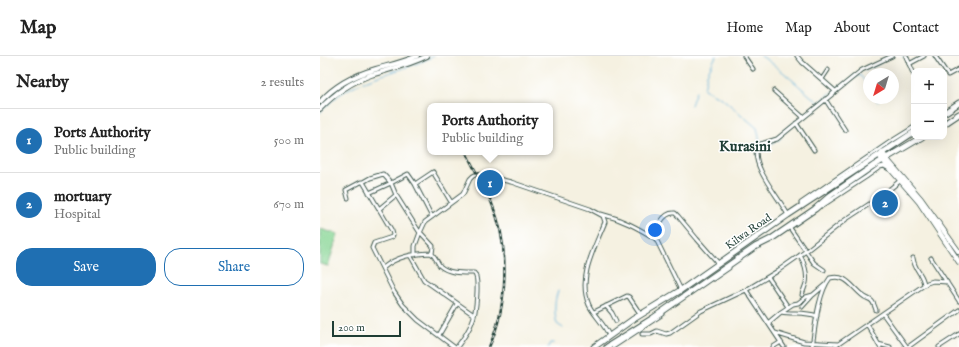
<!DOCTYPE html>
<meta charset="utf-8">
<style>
:root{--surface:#fff;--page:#f6f6f6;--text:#222;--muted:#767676;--line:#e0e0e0;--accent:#1f6fb2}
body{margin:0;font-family:"IM FELL English",serif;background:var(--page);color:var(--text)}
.controls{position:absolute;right:12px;top:12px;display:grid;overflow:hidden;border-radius:8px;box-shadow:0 4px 16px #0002}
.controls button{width:36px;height:36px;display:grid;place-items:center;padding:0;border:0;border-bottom:1px solid var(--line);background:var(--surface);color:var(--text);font:20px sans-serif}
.compass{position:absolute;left:543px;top:12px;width:36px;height:36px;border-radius:50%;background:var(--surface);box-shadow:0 4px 16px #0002;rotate:218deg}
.scale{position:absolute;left:12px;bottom:10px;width:69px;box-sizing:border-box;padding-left:4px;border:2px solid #1f3d34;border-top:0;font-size:11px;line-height:14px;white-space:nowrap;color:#1f3d34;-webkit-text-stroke:3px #fff;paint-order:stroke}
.you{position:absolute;left:335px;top:174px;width:14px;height:14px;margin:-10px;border:3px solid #fff;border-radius:50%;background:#1a73e8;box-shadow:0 0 0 6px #1a73e833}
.badge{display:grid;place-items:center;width:26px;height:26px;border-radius:50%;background:var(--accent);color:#fff;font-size:13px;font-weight:700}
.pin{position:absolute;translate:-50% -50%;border:2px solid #fff;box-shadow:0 1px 4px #0006}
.popup{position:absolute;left:107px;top:47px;width:126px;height:52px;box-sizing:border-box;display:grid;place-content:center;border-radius:8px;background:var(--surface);filter:drop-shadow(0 1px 3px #0005);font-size:13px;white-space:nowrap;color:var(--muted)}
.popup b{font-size:15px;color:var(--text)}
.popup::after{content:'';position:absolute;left:50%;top:100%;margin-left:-8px;border:8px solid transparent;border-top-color:var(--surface)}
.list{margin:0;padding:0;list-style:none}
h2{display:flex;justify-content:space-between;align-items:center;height:52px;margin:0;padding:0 16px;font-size:17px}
h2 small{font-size:13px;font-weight:400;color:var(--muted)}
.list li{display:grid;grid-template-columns:26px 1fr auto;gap:12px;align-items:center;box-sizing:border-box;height:64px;padding:0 16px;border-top:1px solid var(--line)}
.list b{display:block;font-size:15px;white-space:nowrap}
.list p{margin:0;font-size:13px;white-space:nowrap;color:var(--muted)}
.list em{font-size:13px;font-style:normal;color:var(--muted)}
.actions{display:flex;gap:8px;padding:12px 16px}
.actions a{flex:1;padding:9px 0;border:1px solid var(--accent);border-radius:16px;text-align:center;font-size:14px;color:var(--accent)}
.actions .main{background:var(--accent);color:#fff}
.map{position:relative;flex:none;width:639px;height:291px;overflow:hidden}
header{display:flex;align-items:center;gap:24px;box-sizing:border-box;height:56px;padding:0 20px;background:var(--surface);border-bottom:1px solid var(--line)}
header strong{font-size:19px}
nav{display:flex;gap:22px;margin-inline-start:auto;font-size:14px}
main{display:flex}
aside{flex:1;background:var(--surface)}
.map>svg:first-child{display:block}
</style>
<header>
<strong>Map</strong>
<nav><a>Home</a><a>Map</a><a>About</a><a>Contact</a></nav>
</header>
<main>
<aside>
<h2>Nearby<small>2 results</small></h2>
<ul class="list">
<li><span class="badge">1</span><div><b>Ports Authority</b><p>Public building</p></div><em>500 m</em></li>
<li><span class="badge">2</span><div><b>mortuary</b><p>Hospital</p></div><em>670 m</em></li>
</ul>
<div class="actions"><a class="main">Save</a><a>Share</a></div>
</aside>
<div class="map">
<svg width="639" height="291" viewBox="0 0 639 291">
<rect width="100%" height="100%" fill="#fff"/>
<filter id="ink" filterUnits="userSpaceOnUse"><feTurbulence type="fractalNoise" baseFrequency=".025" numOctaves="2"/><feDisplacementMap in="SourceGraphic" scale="8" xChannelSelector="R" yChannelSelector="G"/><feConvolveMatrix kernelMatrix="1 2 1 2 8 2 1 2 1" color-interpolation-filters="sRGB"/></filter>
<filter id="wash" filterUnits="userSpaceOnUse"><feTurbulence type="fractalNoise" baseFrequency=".012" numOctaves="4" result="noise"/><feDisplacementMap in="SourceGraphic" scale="16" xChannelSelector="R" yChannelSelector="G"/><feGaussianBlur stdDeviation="0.9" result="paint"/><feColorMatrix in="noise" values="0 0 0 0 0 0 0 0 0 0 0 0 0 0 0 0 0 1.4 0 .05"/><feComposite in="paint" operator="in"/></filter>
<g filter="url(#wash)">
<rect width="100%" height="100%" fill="#f5f1e1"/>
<!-- green -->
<path fill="#87d594" stroke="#538964" d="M0,173l18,5 -10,32 -8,-2z"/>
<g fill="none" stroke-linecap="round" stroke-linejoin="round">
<!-- stream -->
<path stroke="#5eafd9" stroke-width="1" d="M396,0l-9,18 -3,15 19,10 34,29 3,14h2
M441,0c21,13 38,31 58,47
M583,0v1
M545,15l15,-8
M535,21l5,-2 9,12
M515,33l6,-4
M555,42l3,4
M509,44l2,-3
M499,47l14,-12
M371,49l5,-14
M0,57c32,-39 73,-36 114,-57
M461,78l17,-14
M438,100v-8l19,-7 4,-3
M238,235c-4,10 -4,22 -1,33l6,4
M228,291l2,-4h4"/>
</g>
</g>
<g filter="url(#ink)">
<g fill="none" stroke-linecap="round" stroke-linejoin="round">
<defs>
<path id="minor" d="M424,0l9,13
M477,0l5,6 33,29
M615,0l13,19 11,-6
M589,8l15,-8
M502,23l6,-9
M454,35l29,26
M505,43l20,31
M476,67l18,27
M95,128l18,-12 18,30
M49,137l22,-10 -8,-9 -13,4 -7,4 29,49 1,4 -1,2 -18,6 -2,5 22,44 9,13 15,15 36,27
M28,142l-2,-8 15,-8h2
M481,147l89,-61 24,-15
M502,150l44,-29 14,-10 4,-1 5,3
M59,153l17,-14
M281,158c21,5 37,14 55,25
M468,159c-9,-18 -37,-48 -31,-68l4,-3 16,-5 85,-69 30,-14
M470,172l24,35 10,7
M100,176l13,14 -1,8
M100,177l-24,-38 -5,-12 17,-9 7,10 17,33
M90,199l14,25 50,35
M95,199v-9l4,-11 6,-13 38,-28 7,-15 3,-3 4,-2 34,8 79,27 13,7 2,6c-10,25 -28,56 -16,83 5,11 16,19 20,31
M480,199c4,7 8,19 6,28 -1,4 -3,8 -4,12
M593,202c2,14 10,15 11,27
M611,202l28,43
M63,212c14,-12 30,-14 48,-15 4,3 6,9 9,13 9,8 23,7 34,7 6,5 2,41 -2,49 -3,9 -9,17 -15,25
M448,221l20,30
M393,223l16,-11v-3
M361,234l-25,-51c0,-11 7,-27 19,-26l3,3 19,23 22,25
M426,234l38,57
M286,250l6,7 4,8
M482,251l10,-11
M274,256l33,-16 2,1 12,18
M461,256l12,-8 5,-1 8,-6 7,-2 13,-11
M563,258l24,33
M448,267l13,-11c12,2 24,0 36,4
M547,268l13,23
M455,277l29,9 34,2
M322,278h9l6,-3 9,3 4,-1 31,-22 45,-21 30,-18 30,-21 39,-31 35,-23 21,-17
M119,279l18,-31
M558,288l12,3
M293,291l50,-33
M453,291l8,-5
M492,291c3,-19 6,-54 18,-69 16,-4 21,8 32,17 8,7 9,0 14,15
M514,291l93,-64 6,-2 14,1
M588,291l51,-37
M619,291l20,-13"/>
<path id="tertiary" d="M586,0l8,19"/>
<path id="secondary" d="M0,46c14,-16 35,-27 56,-33 14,-4 28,-7 41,-13
M0,53c14,-15 31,-27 51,-34 19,-6 38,-10 56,-19"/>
<path id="primary" d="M562,96l8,11 31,36 38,53
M561,102l38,44 40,60"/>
<path id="trunk" d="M624,57l15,-10
M624,68l15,-10
M274,291l38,-27 49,-30 107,-75 126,-83
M287,291l46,-29 102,-71 16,-8 44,-30 16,-14 42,-29 49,-29"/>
</defs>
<!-- minor casing -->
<use href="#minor" stroke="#3f584e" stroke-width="5"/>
<!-- tertiary casing -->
<use href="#tertiary" stroke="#3f584e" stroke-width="5.5"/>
<!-- secondary casing -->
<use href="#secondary" stroke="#3f584e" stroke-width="6"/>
<!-- primary casing -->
<use href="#primary" stroke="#3f584e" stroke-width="6"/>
<!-- trunk casing -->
<use href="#trunk" stroke="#3f584e" stroke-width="7"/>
<!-- minor -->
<use href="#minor" stroke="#fff" stroke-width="3"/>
<!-- tertiary -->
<use href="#tertiary" stroke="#fff" stroke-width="3.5"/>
<!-- secondary -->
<use href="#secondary" stroke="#fff" stroke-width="4"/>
<!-- primary -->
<use href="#primary" stroke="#fff" stroke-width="4.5"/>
<!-- trunk -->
<use href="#trunk" stroke="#fff" stroke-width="5"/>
<defs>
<path id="rail" d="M146,96c8,18 19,34 26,52 18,42 16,102 -3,143"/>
</defs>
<!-- rail casing -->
<use href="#rail" stroke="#1f3d34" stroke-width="2.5"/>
<!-- rail -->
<use href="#rail" stroke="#fff" stroke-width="1" stroke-dasharray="3" stroke-linecap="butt"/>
</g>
</g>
<g text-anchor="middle" stroke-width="3" stroke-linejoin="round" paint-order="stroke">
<!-- street labels -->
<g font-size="11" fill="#1f3d34" stroke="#fff">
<text transform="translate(428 175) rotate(-35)" y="4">Kilwa Road</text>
</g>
<!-- district labels -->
<g font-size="15" font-weight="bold" fill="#1f3d34" stroke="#fff">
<text x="425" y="95">Kurasini</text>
</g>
</g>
</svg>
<div class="controls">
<button>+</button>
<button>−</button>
</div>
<svg class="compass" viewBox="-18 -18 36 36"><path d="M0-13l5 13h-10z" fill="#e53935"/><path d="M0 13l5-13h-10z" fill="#767676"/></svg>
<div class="scale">200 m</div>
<div class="you"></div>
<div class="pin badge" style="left:170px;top:127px">1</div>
<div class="popup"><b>Ports Authority</b>Public building</div>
<div class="pin badge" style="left:565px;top:147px">2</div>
</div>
</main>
